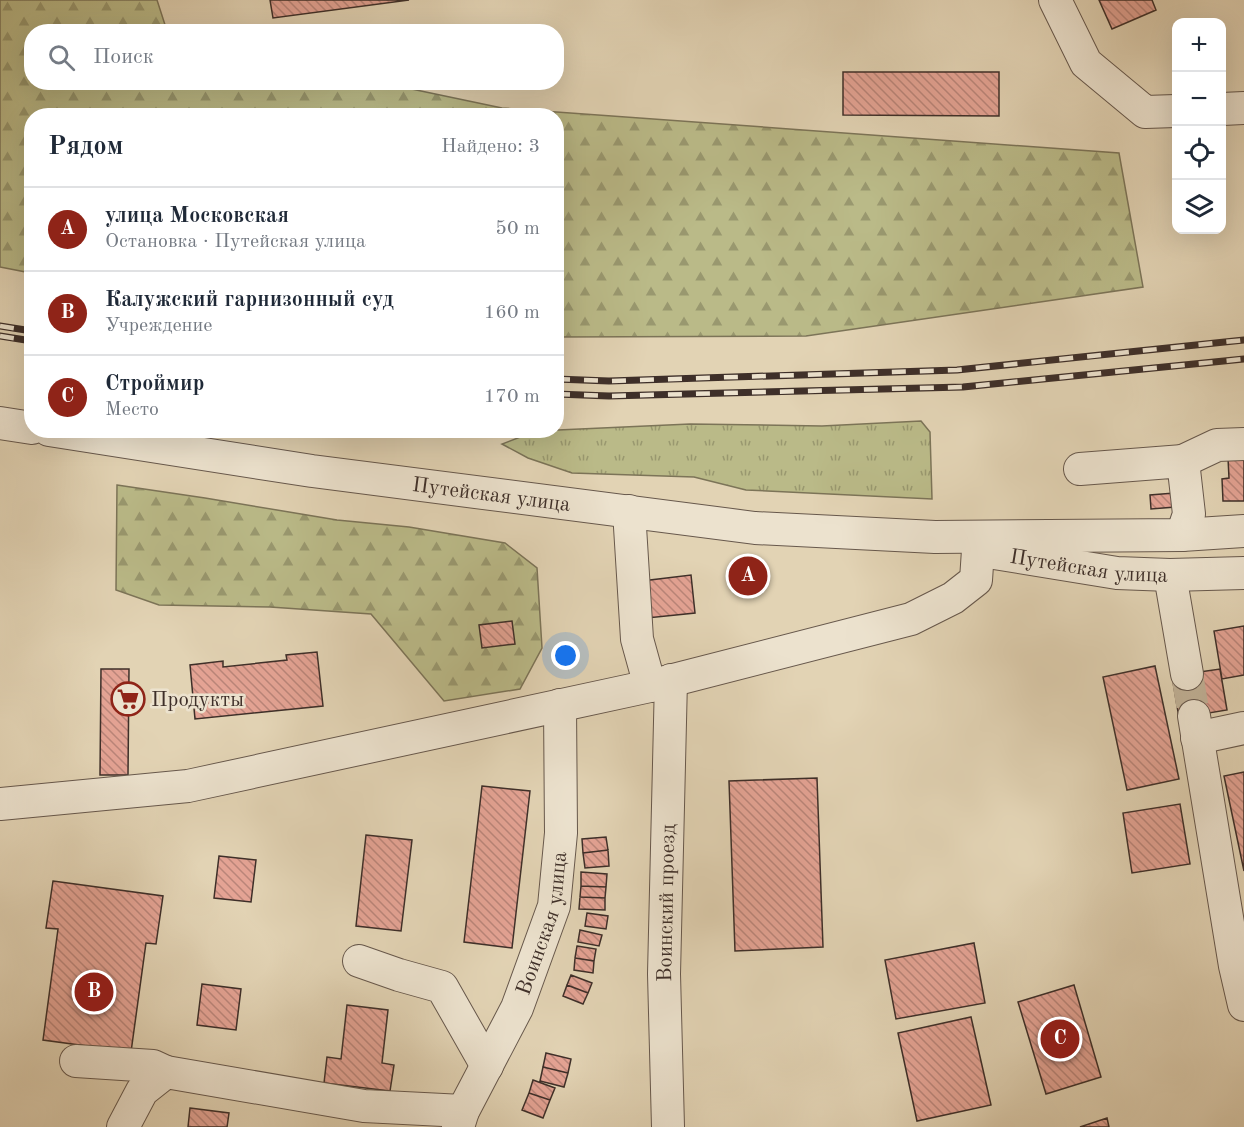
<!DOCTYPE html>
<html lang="ru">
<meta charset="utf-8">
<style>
:root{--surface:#fff;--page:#f6f6f7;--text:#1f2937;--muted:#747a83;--line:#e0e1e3;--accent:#8f2418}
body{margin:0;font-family:"Old Standard TT",serif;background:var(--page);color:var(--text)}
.controls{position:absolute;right:18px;top:18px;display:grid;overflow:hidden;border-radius:12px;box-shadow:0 6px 24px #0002}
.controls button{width:54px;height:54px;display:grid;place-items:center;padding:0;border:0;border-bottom:2px solid var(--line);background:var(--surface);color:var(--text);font:30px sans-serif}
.you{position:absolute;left:566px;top:656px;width:21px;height:21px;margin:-15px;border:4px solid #fff;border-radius:50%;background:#1a73e8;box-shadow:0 0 0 9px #1a73e833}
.badge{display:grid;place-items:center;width:39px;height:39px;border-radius:50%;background:var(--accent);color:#fff;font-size:20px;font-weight:700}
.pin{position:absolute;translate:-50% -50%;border:3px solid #fff;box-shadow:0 2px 6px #0006}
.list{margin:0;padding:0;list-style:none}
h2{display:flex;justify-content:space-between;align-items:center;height:78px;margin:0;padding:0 24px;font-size:26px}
h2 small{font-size:20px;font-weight:400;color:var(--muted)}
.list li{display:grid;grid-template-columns:39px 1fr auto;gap:18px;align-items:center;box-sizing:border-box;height:84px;padding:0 24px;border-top:2px solid var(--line)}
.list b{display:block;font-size:22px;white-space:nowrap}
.list p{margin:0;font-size:20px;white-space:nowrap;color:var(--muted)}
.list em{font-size:20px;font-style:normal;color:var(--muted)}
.icon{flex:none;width:33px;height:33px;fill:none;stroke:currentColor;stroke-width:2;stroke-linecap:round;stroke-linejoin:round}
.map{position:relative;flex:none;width:1244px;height:1127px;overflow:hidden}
.search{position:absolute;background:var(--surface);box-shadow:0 6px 24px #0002;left:24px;top:24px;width:540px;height:66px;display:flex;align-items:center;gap:15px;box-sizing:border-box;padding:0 21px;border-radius:24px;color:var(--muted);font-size:22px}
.panel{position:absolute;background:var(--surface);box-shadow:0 6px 24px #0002;left:24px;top:108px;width:540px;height:330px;border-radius:24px}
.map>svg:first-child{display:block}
</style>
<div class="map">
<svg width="1244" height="1127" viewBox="0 0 1244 1127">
<defs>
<pattern id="grass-tufts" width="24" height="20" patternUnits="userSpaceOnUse" patternTransform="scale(1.5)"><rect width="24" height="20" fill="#baba88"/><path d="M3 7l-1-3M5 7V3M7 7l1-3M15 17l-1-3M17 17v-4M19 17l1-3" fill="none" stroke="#99986f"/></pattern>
<pattern id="forest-firs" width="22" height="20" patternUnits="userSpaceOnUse" patternTransform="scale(1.5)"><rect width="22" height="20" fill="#baba88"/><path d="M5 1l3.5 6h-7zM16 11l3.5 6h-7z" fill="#99986f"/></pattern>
<pattern id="building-back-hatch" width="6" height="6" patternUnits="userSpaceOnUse" patternTransform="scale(1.5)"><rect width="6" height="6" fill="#e4a394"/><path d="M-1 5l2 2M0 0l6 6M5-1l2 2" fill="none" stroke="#ba8579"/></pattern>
</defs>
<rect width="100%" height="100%" fill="#e2d3b4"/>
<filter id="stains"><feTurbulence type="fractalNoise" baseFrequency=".00333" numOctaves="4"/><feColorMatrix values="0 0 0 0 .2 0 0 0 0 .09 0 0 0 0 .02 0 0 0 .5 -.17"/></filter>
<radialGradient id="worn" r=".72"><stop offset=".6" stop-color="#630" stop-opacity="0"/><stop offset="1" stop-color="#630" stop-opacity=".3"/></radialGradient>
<!-- grass -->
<path fill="url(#grass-tufts)" stroke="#7c7458" stroke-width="1.5" d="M921,421l9,11 2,67 -186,-9 -52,-13 -122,-4 -44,-15 -26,-14 34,-13 154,-7 132,2z"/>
<!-- forest -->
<path fill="url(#forest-firs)" stroke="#7c7458" stroke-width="1.5" d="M0,0h157l10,31 -135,1v50l351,1 119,25 617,45 24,134 -337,49 -249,1 -1,-221h-524l-1,157 -31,-6z
M117,485l88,13 132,22 72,7 96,16 32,25 5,80 -22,41 -76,12 -73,-87 -101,-7 -111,-2 -43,-15z"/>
<!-- building -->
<path fill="url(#building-back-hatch)" stroke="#3e2f29" stroke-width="1.5" d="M270,0h139l-136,18z
M1099,0h53l4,10 -44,19z
M843,72h156v44l-156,-1z
M1228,458h16v43h-21l-1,-22 7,-1z
M1174,493l1,14 -24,2 -1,-14z
M691,575l4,38 -48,5 -5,-37z
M512,621l3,23 -33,4 -3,-23z
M1244,626v49l-22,4 -8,-48z
M317,652l6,54 -128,13 -5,-54 33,-4v6l64,-7 -1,-5z
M1155,666l24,113 -52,11 -24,-113z
M101,669h28l-1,106h-28z
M1220,669l7,41 -48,8 -7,-42z
M1244,772v99l-20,-95z
M817,778l6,169 -88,4 -6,-170z
M482,786l48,5 -18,157 -48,-6z
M1180,804l10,60 -58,9 -9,-60z
M366,835l46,5 -11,91 -45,-5z
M606,837l2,13 -25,3 -1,-14z
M608,850l1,16 -24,2 -2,-15z
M219,856l37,4 -5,42 -37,-4z
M581,872l26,2 -1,13 -25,-1z
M53,881l110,15 -7,48 -10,-1 -15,109 -88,-12 15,-111 -12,-1z
M581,886l25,1 -1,11 -25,-1z
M580,897l25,1v12l-26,-1z
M587,913l21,3 -2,13 -21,-3z
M580,930l22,5 -3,11 -21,-4z
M974,943l11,60 -89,16 -11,-59z
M577,946l19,3 -2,12 -19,-3z
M575,958l19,3 -1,12 -19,-3z
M571,975l21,8 -4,10 -21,-8z
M202,984l39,5 -5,41 -39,-5z
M567,985l21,8 -5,11 -20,-8z
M1074,985l27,92 -55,17 -28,-92z
M347,1005l41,5 -6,53 12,2 -4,26 -66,-8 3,-26 14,2z
M971,1017l20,88 -74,16 -19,-88z
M546,1053l25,6 -3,14 -25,-6z
M543,1067l25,6 -4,14 -24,-6z
M533,1080l22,8 -5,12 -21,-7z
M529,1093l21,7 -7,18 -21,-8z
M190,1108l39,5 -2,14h-39z
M1107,1118l2,9h-29z"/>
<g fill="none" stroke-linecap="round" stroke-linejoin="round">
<!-- minor-tunnel -->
<path stroke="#c1b298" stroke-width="32" stroke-dasharray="32 16" stroke-linecap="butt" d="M1187,674l7,42"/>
<defs>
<g id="minor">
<path d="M1055,0l31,63 59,49 31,-1"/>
<path d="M1222,109l22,-1"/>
<path d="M0,423l32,5"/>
<path id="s1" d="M49,430l263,41 443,57 180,9 247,-2 62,-4"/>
<path d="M1183,461l34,-16 27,-1"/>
<path d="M1080,469l103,-8 6,53 -7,21"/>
<path d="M629,511l8,128 13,47"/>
<path id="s2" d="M988,552l129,21 53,2 74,-2"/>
<path d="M1170,575l17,99"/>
<path d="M1194,716l41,250 9,39"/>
<path d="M1197,738l47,-10"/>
<path d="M0,804l188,-18 462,-100 261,-67 42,-21 23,-18 2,-30"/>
<path d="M359,961l40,14 43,12 45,79"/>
<path d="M76,1061l77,5 13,6"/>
<path d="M123,1127l19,-36 24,-19 198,34 99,5"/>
<path id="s3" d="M458,1127l5,-16 54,-103 37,-102 7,-73 -1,-128"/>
<path id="s4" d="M668,1127l-4,-153 7,-294"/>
</g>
</defs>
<!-- minor casing -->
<use href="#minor" stroke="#67584c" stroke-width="34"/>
<!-- minor -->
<use href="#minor" stroke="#ece2ce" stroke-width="32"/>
<defs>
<path id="rail" d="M0,326l32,5
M0,336l32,5
M556,379l53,2 348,-11 287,-30
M556,394l53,2 354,-9 281,-28"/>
</defs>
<!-- rail casing -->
<use href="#rail" stroke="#3e2f29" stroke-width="7"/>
<!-- rail -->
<use href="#rail" stroke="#ece2ce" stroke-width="4.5" stroke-dasharray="14" stroke-linecap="butt"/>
</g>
<!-- icons -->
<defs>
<symbol id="supermarket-ring" viewBox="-11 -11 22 22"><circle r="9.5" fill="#ece2ce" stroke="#8f2418" stroke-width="1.5"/><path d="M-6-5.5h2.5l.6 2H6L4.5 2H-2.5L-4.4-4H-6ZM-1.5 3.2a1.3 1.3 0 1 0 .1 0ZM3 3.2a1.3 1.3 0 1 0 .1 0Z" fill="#8f2418"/></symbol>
</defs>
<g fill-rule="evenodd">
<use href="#supermarket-ring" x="109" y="680" width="38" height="38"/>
</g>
<g text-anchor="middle" stroke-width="5" stroke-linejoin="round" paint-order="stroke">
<!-- street labels -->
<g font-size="21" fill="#3e2f29" stroke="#ece2ce">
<text dy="7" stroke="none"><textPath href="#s1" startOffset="447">Путейская улица</textPath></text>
<text dy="7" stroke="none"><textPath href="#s2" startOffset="102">Путейская улица</textPath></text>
<text dy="7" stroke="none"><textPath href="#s4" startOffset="224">Воинский проезд</textPath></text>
<text dy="7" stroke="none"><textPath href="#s3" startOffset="222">Воинская улица</textPath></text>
</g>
<!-- poi labels -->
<g font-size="21" fill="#3e2f29" stroke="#ece2ce" text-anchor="start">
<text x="151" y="706">Продукты</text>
</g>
</g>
<rect width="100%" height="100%" filter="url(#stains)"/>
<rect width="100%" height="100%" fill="url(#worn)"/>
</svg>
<div class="controls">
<button>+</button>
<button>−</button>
<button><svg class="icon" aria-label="locate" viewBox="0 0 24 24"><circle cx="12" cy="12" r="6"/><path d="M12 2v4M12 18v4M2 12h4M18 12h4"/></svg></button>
<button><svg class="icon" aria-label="layers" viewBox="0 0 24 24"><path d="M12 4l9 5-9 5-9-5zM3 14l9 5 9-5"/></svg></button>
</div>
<div class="you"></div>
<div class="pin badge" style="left:748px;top:576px">A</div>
<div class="pin badge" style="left:94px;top:992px">B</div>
<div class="pin badge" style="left:1060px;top:1039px">C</div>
<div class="search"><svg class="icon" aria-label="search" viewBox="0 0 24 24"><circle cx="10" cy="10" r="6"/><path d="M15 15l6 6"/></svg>Поиск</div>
<section class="panel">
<h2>Рядом<small>Найдено: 3</small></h2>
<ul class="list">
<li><span class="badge">A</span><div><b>улица Московская</b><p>Остановка · Путейская улица</p></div><em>50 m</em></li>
<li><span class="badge">B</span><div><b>Калужский гарнизонный суд</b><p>Учреждение</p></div><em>160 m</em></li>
<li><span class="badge">C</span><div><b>Строймир</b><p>Место</p></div><em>170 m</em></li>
</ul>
</section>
</div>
